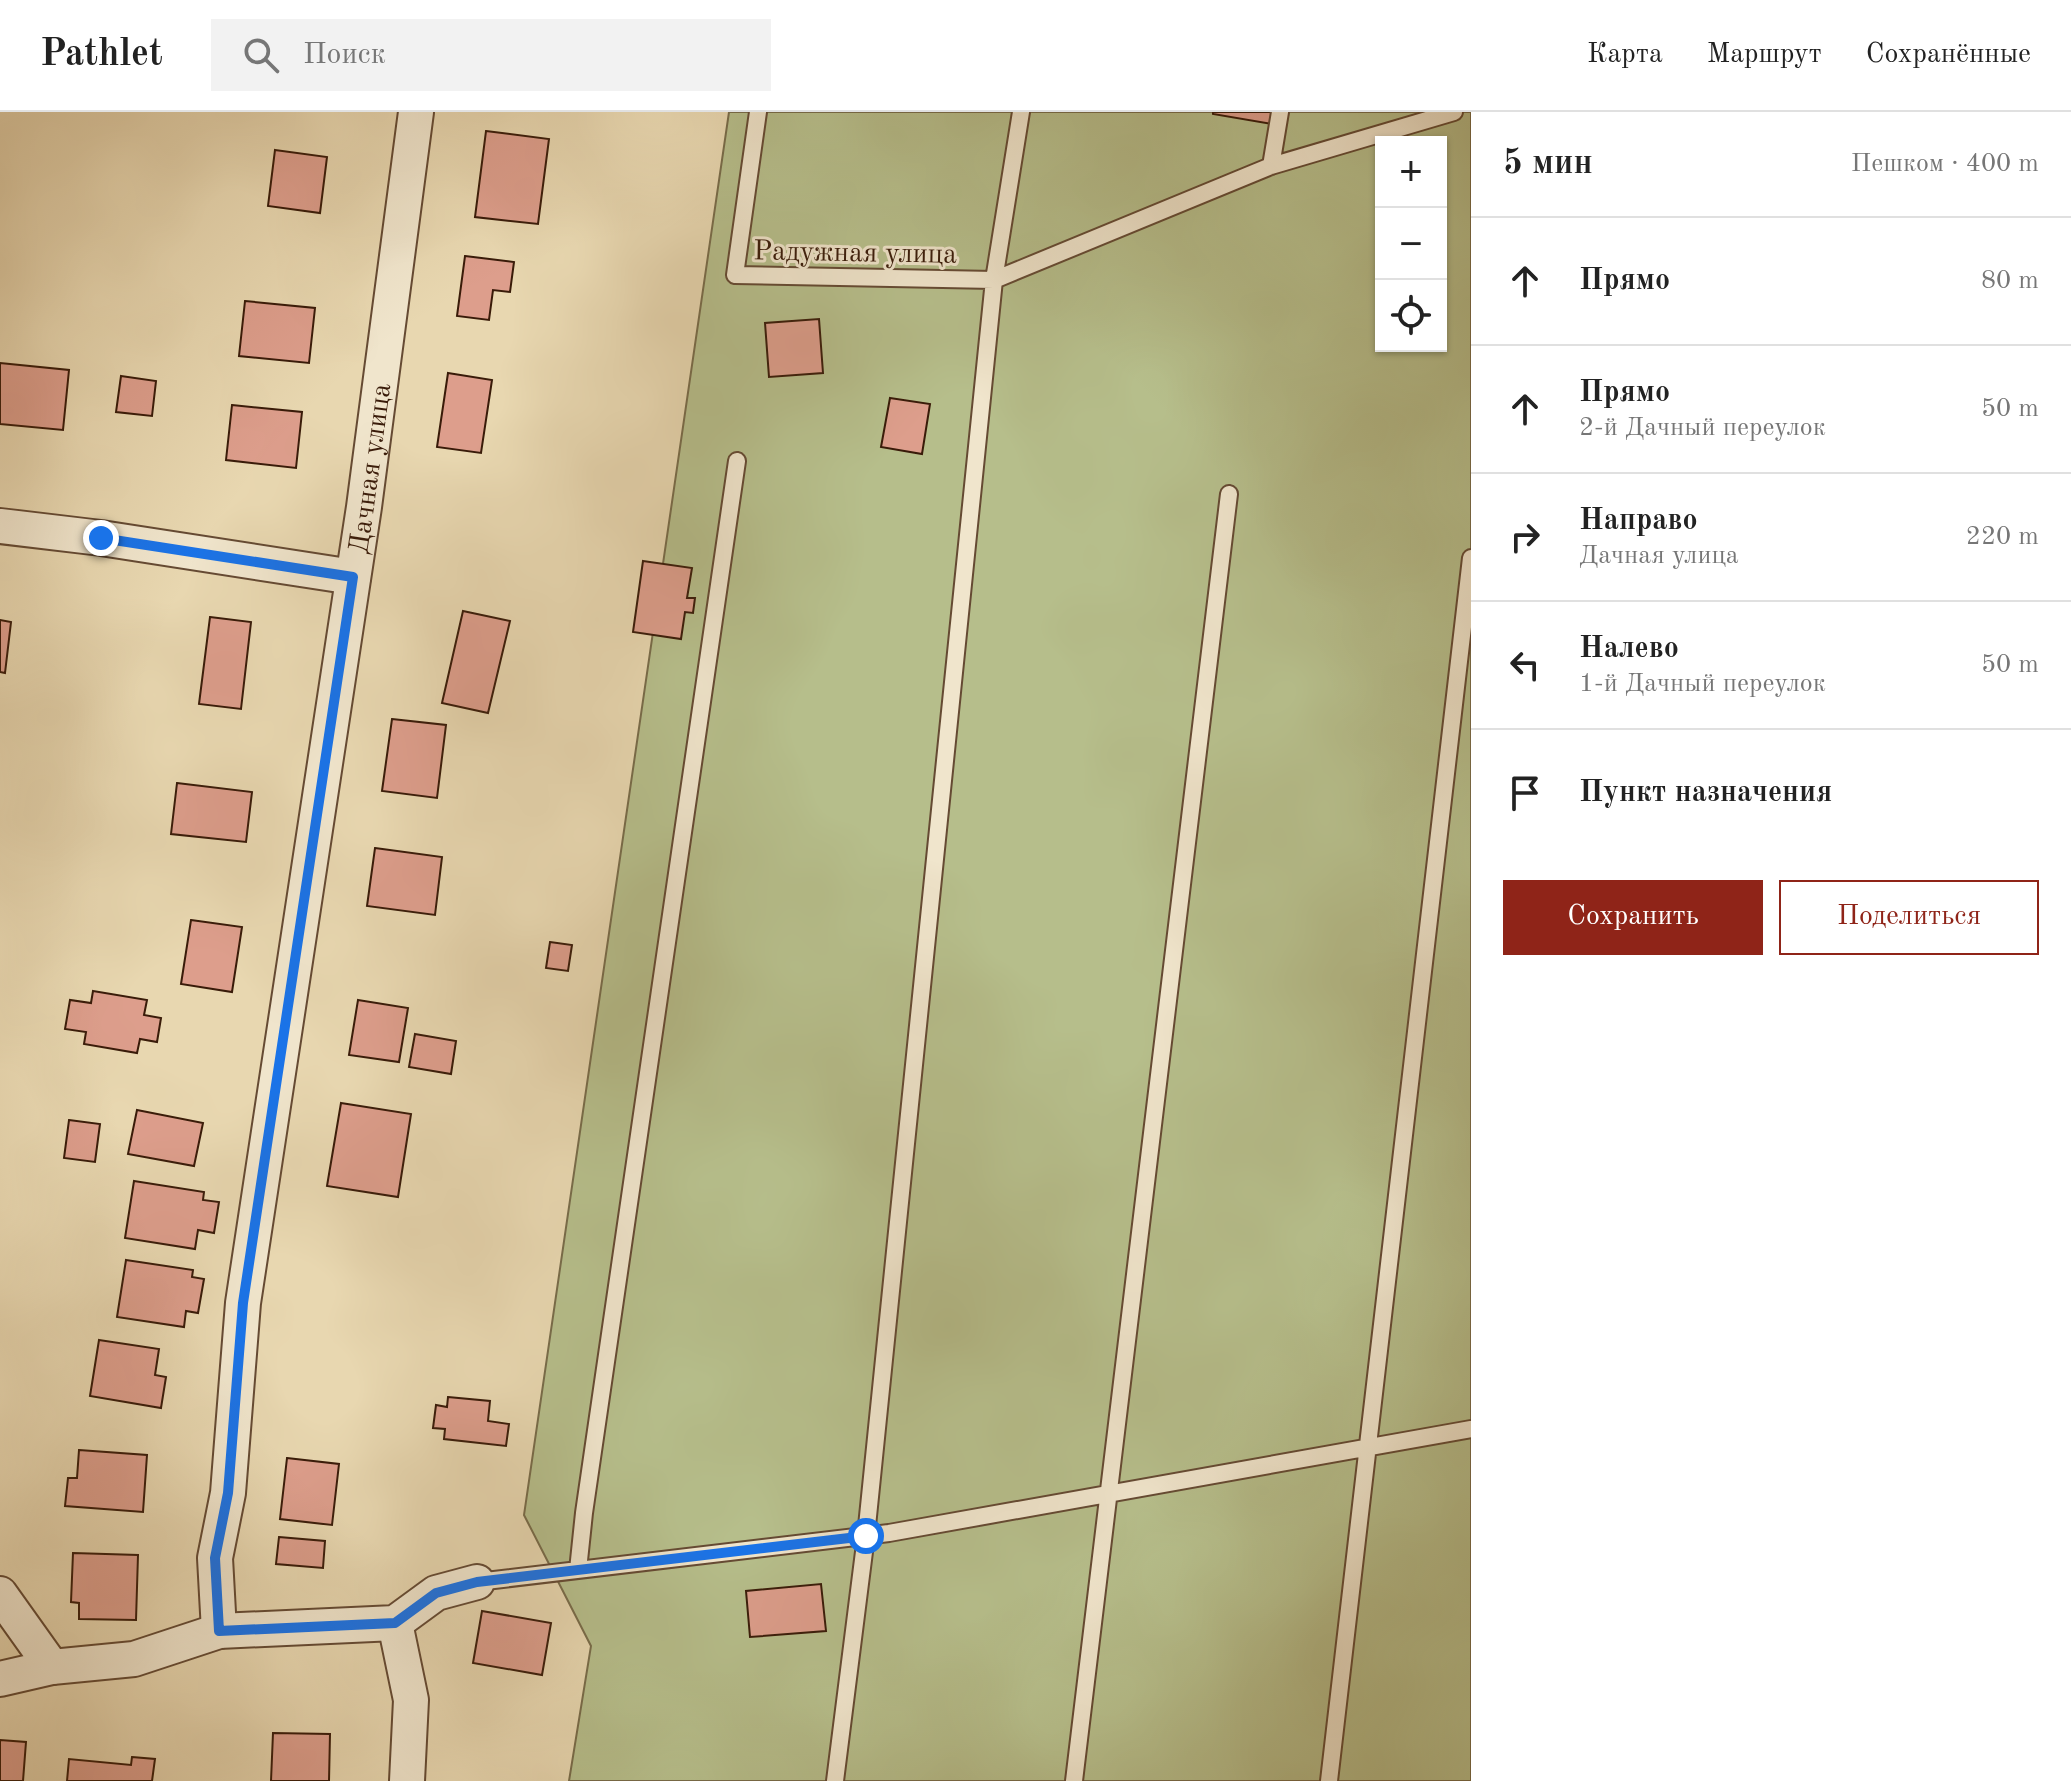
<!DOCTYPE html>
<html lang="ru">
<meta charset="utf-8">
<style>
:root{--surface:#fff;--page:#f2f2f2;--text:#222;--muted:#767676;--line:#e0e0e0;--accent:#8f2418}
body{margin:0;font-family:"Old Standard TT",serif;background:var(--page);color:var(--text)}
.controls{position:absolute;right:24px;top:24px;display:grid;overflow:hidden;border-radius:0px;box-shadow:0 2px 6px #0004}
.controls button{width:72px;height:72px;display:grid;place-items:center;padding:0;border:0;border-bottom:2px solid var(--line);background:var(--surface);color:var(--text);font:40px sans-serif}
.stop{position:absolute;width:24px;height:24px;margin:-18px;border:6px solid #1a73e8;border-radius:50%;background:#fff}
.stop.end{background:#1a73e8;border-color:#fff;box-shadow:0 2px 8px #0008}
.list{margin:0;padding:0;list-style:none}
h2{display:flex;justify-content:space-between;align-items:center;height:104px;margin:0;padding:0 32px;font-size:34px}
h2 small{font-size:26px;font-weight:400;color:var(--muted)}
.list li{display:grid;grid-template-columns:52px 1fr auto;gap:24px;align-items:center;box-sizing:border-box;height:128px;padding:0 32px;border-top:2px solid var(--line)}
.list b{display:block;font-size:30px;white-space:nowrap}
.list p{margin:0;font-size:26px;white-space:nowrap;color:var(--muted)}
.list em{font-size:26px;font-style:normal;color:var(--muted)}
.actions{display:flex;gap:16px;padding:24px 32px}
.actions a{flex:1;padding:18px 0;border:2px solid var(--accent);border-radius:0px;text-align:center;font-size:28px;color:var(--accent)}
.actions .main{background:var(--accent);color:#fff}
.icon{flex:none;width:44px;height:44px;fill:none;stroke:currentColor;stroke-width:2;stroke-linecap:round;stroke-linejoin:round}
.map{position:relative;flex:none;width:1471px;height:1669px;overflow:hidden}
header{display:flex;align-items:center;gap:48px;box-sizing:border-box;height:112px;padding:0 40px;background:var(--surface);border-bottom:2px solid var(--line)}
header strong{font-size:38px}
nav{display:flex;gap:44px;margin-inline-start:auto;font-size:28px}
.search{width:560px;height:72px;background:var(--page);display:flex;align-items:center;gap:20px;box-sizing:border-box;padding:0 28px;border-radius:0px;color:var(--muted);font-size:30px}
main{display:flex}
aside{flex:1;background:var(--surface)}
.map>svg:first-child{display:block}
</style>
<header>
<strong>Pathlet</strong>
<div class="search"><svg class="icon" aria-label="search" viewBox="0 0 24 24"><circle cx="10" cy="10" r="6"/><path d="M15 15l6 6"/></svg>Поиск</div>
<nav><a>Карта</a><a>Маршрут</a><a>Сохранённые</a></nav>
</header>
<main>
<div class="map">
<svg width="1471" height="1669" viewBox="0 0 1471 1669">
<rect width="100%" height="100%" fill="#e8d7b0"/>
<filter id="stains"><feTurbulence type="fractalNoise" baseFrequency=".0025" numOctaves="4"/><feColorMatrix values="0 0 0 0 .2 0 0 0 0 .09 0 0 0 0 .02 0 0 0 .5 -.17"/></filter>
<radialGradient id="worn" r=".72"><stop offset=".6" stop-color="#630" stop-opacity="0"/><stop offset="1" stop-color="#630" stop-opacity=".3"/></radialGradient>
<!-- green -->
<path fill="#b6be8b" stroke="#786c4a" stroke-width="2" fill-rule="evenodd" d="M729,0h742v1669h-902l22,-135 -67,-131zM1381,30h60v204h-60z"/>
<!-- building -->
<path fill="#dd9e8c" stroke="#391b09" stroke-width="2" d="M1213,0h61l-2,12 -59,-10z
M486,19l63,8 -11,85 -63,-7z
M275,38l52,7 -7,56 -52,-7z
M465,144l49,6 -4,30 -17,-2 -4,30 -32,-4z
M245,189l70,7 -6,55 -70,-7z
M819,207l4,54 -54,4 -4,-54z
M0,251l69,7 -6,60 -63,-6z
M448,261l44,7 -11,73 -44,-6z
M121,264l35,5 -4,35 -36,-4z
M890,286l40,6 -8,50 -41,-7z
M232,293l70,7 -6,56 -70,-8z
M643,449l49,7 -5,30h8l-2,15 -8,-1 -4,27 -48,-7z
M463,499l47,10 -22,92 -46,-10z
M210,505l41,5 -10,87 -42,-5z
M0,508l11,2 -6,51 -5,-1z
M392,607l54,6 -9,73 -55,-7z
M177,671l75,9 -6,50 -75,-8z
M375,736l67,9 -7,58 -68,-9z
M191,808l51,7 -10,65 -51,-8z
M550,830l22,3 -4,26 -22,-3z
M93,879l54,9 -3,15 17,3 -4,24 -17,-3 -3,14 -53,-9 2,-12 -21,-3 5,-29 21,3z
M358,888l50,8 -9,54 -50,-7z
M415,922l41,7 -5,33 -42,-7z
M341,991l70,11 -13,83 -71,-11z
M137,998l66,13 -9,43 -66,-12z
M69,1008l31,4 -5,38 -31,-4z
M134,1069l70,11 -1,8 16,2 -5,31 -16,-3 -3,19 -70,-11z
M126,1148l67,10 -1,7 12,2 -6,34 -12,-2 -2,16 -67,-10z
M99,1228l60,9 -4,26 11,2 -5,31 -71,-12z
M448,1285l42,4 -2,20 21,3 -3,22 -62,-7 1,-10 -12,-1 3,-23 11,2z
M79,1338l68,5 -4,57 -78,-6 3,-28h9z
M287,1346l52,6 -7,61 -52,-6z
M279,1425l46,4 -2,27 -47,-4z
M73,1441l65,2 -2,65 -57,-1v-16l-8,-1z
M821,1472l5,47 -76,6 -4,-46z
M482,1499l69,12 -9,52 -69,-12z
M273,1621l57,1 -1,47h-58z
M0,1628l26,2 -3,39h-23z
M132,1645l23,2 -3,22h-85l2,-22 62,6z"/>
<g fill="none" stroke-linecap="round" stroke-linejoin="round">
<defs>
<path id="service" d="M758,0l-23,163 259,5 277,-114 183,-54
M1271,54l9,-54
M578,1458l6,-57 153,-1052
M477,1470l412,-49 582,-104
M835,1669l31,-245 128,-1256 27,-168
M1074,1669l155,-1287
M1329,1669l142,-1223"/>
<g id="minor">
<path d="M0,414l101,12 252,39"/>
<path d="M0,1482l52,73"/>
<path d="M395,1511l16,77 -4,81"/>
<path id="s1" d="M219,1519l-4,-73 13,-65 15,-190 121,-796 52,-395"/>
<path d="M0,1567l52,-12 82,-8 85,-28 176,-8 41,-30 41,-11"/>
</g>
</defs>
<!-- service casing -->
<use href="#service" stroke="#654a33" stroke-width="20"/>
<!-- minor casing -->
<use href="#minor" stroke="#654a33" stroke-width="38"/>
<!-- service -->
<use href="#service" stroke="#f0e5cc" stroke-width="16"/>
<!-- minor -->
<use href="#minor" stroke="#f0e5cc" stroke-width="34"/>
</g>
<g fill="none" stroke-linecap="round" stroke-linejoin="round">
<!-- route -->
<path stroke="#1a73e8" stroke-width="10" d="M101,426l252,39 -110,726 -15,190 -13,65 4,73 176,-8 41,-30 41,-11 389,-46"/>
</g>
<g text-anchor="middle" stroke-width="6" stroke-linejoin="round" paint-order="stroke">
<!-- street labels -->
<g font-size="28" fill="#391b09" stroke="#f0e5cc">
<text transform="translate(855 139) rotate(1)" y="10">Радужная улица</text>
<text dy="10" stroke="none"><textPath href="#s1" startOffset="1174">Дачная улица</textPath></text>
</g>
</g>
<rect width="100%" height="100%" filter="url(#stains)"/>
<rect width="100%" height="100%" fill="url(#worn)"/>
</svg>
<div class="controls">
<button>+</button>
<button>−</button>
<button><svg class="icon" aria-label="locate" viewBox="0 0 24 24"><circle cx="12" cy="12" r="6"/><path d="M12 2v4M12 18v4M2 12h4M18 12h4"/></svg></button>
</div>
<div class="stop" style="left:866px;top:1424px"></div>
<div class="stop end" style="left:101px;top:426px"></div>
</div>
<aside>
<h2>5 мин<small>Пешком · 400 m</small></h2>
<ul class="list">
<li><svg class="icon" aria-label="ahead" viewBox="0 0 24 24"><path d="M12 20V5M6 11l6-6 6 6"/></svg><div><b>Прямо</b></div><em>80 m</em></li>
<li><svg class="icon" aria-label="ahead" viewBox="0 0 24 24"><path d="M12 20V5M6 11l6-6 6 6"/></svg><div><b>Прямо</b><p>2-й Дачный переулок</p></div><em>50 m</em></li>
<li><svg class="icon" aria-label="right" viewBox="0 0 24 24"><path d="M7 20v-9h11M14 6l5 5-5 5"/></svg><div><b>Направо</b><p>Дачная улица</p></div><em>220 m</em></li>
<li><svg class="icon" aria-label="left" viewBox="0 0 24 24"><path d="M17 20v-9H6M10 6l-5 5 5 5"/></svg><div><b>Налево</b><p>1-й Дачный переулок</p></div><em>50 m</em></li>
<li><svg class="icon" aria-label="arrive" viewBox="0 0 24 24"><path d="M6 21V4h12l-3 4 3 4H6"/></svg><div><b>Пункт назначения</b></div></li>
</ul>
<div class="actions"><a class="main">Сохранить</a><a>Поделиться</a></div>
</aside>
</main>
